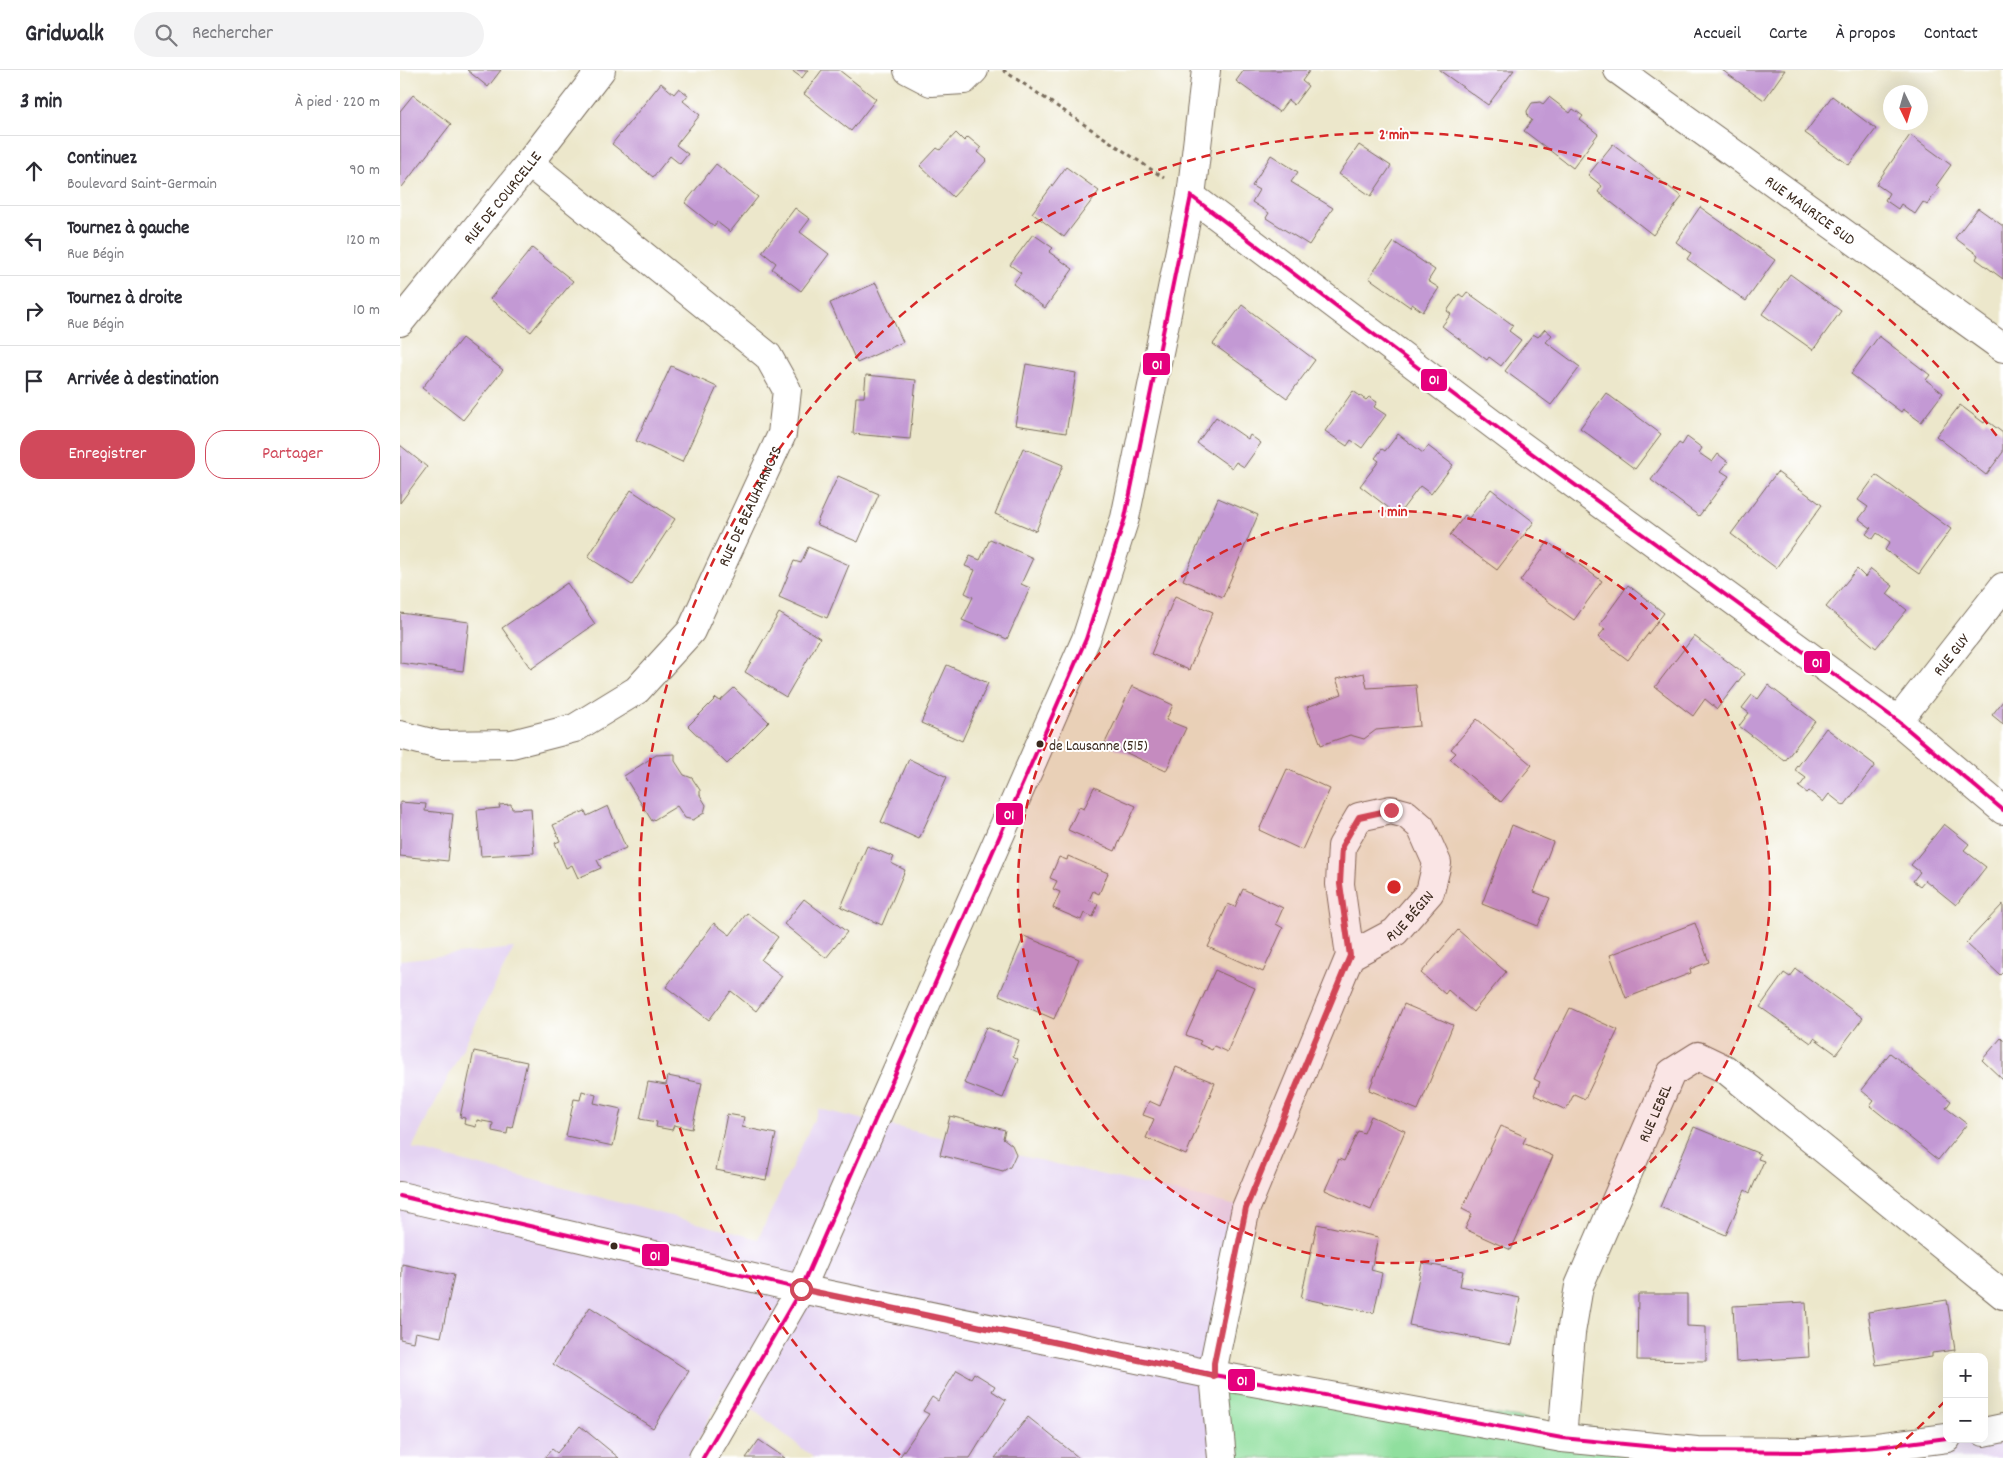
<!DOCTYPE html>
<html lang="fr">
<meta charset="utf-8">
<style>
:root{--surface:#fff;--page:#f2f2f3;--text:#2b2b33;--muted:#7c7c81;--line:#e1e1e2;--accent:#d1495b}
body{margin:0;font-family:Dekko,sans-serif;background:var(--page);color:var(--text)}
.controls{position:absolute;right:15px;bottom:15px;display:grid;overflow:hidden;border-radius:10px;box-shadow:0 5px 20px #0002}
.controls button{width:45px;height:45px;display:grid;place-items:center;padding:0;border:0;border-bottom:1px solid var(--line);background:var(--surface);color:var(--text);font:25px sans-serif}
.compass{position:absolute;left:1483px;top:15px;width:45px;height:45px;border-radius:50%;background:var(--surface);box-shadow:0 5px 20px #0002;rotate:175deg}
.stop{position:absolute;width:15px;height:15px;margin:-11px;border:4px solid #d1495b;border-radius:50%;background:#fff}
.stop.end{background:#d1495b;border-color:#fff;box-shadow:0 1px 5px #0008}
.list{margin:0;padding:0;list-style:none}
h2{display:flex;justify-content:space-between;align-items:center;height:65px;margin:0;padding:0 20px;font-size:21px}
h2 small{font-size:16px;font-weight:400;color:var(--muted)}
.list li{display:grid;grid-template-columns:32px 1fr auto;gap:15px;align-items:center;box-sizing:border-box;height:70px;padding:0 20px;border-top:1px solid var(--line)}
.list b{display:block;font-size:19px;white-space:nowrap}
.list p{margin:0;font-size:16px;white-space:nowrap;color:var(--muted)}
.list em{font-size:16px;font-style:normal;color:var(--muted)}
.actions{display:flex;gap:10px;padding:15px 20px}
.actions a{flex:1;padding:11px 0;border:1px solid var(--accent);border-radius:20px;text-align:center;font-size:18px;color:var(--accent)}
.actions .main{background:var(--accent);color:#fff}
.icon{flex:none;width:28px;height:28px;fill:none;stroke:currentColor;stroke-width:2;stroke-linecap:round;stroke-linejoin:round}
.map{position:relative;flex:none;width:1603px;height:1388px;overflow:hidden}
header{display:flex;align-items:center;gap:30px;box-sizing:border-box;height:70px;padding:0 25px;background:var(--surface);border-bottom:1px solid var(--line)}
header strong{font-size:24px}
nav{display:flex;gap:28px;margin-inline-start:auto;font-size:18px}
.search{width:350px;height:45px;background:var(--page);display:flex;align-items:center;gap:12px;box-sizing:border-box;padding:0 18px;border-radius:28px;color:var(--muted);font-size:19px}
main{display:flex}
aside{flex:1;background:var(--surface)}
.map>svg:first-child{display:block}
</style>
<header>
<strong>Gridwalk</strong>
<div class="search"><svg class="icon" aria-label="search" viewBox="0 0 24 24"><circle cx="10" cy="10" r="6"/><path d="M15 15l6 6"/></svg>Rechercher</div>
<nav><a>Accueil</a><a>Carte</a><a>À propos</a><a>Contact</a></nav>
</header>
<main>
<aside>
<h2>3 min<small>À pied · 220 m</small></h2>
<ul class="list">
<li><svg class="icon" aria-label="ahead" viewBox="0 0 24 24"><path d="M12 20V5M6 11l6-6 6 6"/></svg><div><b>Continuez</b><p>Boulevard Saint-Germain</p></div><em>90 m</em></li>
<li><svg class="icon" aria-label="left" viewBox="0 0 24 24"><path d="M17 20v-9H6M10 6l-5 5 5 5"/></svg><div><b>Tournez à gauche</b><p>Rue Bégin</p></div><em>120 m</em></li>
<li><svg class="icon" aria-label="right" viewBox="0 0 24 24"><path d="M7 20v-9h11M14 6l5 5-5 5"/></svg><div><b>Tournez à droite</b><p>Rue Bégin</p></div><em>10 m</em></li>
<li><svg class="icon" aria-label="arrive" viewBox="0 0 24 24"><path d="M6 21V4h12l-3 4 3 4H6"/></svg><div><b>Arrivée à destination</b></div></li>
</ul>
<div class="actions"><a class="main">Enregistrer</a><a>Partager</a></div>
</aside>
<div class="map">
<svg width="1603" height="1388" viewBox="0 0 1603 1388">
<rect width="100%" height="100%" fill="#fff"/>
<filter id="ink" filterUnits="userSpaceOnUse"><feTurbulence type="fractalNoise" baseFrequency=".02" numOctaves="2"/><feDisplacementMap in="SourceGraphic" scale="10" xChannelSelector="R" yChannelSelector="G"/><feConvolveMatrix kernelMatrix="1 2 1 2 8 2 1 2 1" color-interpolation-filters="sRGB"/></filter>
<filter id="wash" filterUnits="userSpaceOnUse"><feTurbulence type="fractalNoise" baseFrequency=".0096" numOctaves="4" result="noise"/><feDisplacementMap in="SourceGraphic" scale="20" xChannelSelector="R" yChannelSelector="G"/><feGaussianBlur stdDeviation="1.12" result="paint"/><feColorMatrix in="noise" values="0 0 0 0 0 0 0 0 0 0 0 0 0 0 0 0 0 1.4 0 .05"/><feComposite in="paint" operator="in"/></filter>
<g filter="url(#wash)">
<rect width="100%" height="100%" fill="#ece7cb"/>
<!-- built -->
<path fill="#e4d3f2" d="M114,878l-102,200 346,91 61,-130 427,99 -32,155 8,95h-408l-89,-71 -36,71h-289v-498z
M1603,1358v30h-198l142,-19h37z"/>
<!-- green -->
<path fill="#90df9e" stroke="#66845e" d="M814,1305l591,83h-583z"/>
<g id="blocks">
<!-- building -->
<path fill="#c399d4" d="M67,0h34l-13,17z
M391,0h17l-6,8z
M422,0h17l37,29 -25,32 -47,-37z
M844,0h66l-8,11 6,5 -14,19 -6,-5 -9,12 -43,-31z
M1039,0h75l-26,35z
M1322,0h63l-21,30z
M261,13l13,11 5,-6 9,7 -5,6 17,14 -24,30 12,9 -8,10 -10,-8 -17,21 -41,-33z
M13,25l38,29 -49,63 -2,-2v-74z
M1432,26l44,33 -27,36 -44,-32z
M1149,27l21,16 3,-4 10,7 -3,4 18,14 -25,34 -49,-37 8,-11 -4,-3 -1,-6 5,-8 8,-1 3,2z
M556,63l8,8 4,-4 13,11 -3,4 9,8 -34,37 -33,-31 17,-18 3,2z
M1510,65l41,30 -15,21 3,2 -12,17 -4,-3 -8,12 -14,-10 -3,5 -13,-9 4,-7 -13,-9z
M1213,74l69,53 -29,38 -55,-43 4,-6 -14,-11z
M959,75l32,21 -20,30 -32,-22z
M871,85l27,17 -7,10 42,26 -24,37 -43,-27 3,-5 -17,-11 7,-12 -7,-4z
M316,94l42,33 -28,35 -13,-10 -3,4 -29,-23z
M666,97l33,24 -35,46 -32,-24z
M1300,137l75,53 -29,41 -59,-42 4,-6 -15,-11z
M395,138l15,11 -10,13 29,22 -28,37 -29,-22 4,-6 -14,-11z
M1578,138l25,18v53l-27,-20 2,-4 -23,-17z
M633,164l20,14 -4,4 24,17 -28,39 -32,-24 8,-11 -11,-8z
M994,172l41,28 -7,11 11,7 -16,24 -11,-8 -2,3 -41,-29z
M132,178l41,33 -42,51 -41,-33z
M1390,204l51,37 -28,39 -51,-36z
M476,213l27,59 -46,21 -27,-60z
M1067,222l46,33 -4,6 12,9 -20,26 -12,-9 -2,3 -45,-34 9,-12 -4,-3 12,-17 4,3z
M842,235l73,55 -28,38 -74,-54z
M1145,259l7,6 -6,7 34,25 -29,38 -46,-34 28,-37 5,3z
M1479,266l51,39 -4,5 17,13 -22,29 -18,-13 -2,3 -50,-38z
M62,268l41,32 -40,50 -41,-32z
M626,294l50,9 -10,60 -51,-8z
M271,296l46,21 -35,75 -46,-21z
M466,305l50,5 -6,59 -57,-5 3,-37h8z
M953,321l13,9 3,-3 8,5 -3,5 12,8 -24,33 -11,-8 -4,6 -22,-15z
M1206,323l55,41 -26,35 -55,-41z
M1560,335l24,18 2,-3 17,13v19l-17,23 -50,-39z
M816,347l32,22 2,-4 11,8 -17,24 -8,-5 -4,6 -35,-25z
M998,364l25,19 5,-7 25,19 -22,29 -11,-8 -22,29 -38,-29 19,-25 -4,-3 7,-9 3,2z
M1287,367l15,11 -3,5 13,9 6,-8 10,8 -7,9 8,5 -30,40 -48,-36 28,-37 3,2z
M0,375l27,22 -27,36z
M623,378l40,17 -27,66 -41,-17z
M1377,402l45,33 -46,63 -45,-34z
M1476,405l75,54 -32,45 -34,-24 5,-8 -13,-9 -4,6 -7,-5 5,-6 -12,-9 9,-12 -10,-7z
M438,406l41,18 -21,48 -42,-18z
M1091,419l43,33 -37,48 -47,-35 15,-20 4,3z
M231,420l44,29 -43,66 -44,-28z
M818,428l40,17 -35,82 -40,-17z
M590,469l43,19 -12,26 9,4 -23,51 -45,-19 11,-23 -8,-4 10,-23 -10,-4 5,-10 10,4z
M1148,472l54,39 -28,39 -54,-39z
M408,477l41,18 -22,53 -48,-21 15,-36 7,2z
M1457,499l8,8 6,-8 22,17 -6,8 20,16 -31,38 -50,-41z
M167,513l28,41 -64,45 -29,-41z
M1228,515l36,28 -36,47 -30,-23 7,-8 -6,-4z
M775,526l38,16 -24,58 -38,-16z
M0,543l69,9 -6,49 -63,-8z
M379,543l41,25 -34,59 -41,-25z
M1294,566l50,38 -27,35 -12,-10 -12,17 -38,-29z
M547,595l41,18 -26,58 -41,-18z
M964,603l3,15 49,-3 4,41 -44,4 -12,9 -14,-4 -29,10 -14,-38 35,-13 -6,-15z
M1368,615l47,36 -30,40 -46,-35 10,-13 -7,-5 10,-13 6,4z
M732,616l41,19 -7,15 20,8 -20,43 -61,-28z
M334,618l35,34 -42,42 -39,-38 28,-28 4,3z
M1603,631v23l-11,-9z
M1077,649l55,46 -31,37 -51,-43 6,-6 -5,-4z
M1426,658l49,37 -31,41 -15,-12 -6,8 -14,-11 -2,2 -8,-6 7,-9 -11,-8z
M275,684v7l9,14 8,3 8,12v5l6,10 -2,8 -11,7 -8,-2 -8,-12 -25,15 -28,-45 32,-21z
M509,689l38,18 -28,62 -38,-17z
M887,699l43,20 -28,61 -43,-20z
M694,717l42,19 -21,45 -47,-21 11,-23 5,2z
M0,732l26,2 -1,7 28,3 -5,47 -48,-5z
M111,734l1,5 19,-1 3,45 -53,3 -4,-46 23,-2 -1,-3z
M208,736l18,42 -29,12 4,8 -23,10 -6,-13 -6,3 -11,-25 5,-2 -7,-16 32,-14 2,5z
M1544,754l25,20 -5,6 22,17 -30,38 -31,-25 -5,6 -7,-5 7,-9 -9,-7z
M1112,755l41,17 -19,50 16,6 -12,28 -56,-22z
M467,776l27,11 -3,6 14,7 -23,55 -41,-18z
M668,786l40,17 -9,21 -6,-3 -4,9 9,4 -5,13 -9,-4 -3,7 -28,-12 7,-16 -7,-3 4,-8 -7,-3 9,-21 8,3z
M843,819l40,19 -7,16 7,4 -20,44 -55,-25 20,-43 7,3z
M404,829l43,33 -21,26 -42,-34z
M1603,834v68l-3,3 -34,-32z
M347,843l31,24 -17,23 21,16 -26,35 -25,-20 -22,29 -43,-33 48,-64 16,12z
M1295,853l14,39 -19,7 1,4 -65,25 -16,-43z
M1058,860l48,42 -33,40 -25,-22 -3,4 -24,-21z
M624,866l55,23 -25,60 -55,-24z
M1396,899l67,49 -27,36 -22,-16 -3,5 -51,-36 24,-34 6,4z
M815,900l40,18 -28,64 -13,-6 -2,4 -13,-6 2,-3 -15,-6z
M1004,934l49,21 -35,85 -49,-20z
M1170,938l48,22 -33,69 -11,-5 -8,16 -32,-15 6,-13 -6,-3 23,-48 1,1z
M586,957l33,13 -6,16 5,3 -15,39 -39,-15z
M1601,968l2,2v40l-21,-20z
M74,981l53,11 -15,66 -4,-1 -1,7 -15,-3 1,-8 -16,-3 -1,7 -12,-3 1,-6 -5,-1z
M1490,983l61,48 -5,7 21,16 -29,36 -68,-54 4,-5 -13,-11z
M776,997l39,16 -29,72 -40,-17 8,-19 -11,-4 6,-14 11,5z
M268,1006l34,7 -10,46 -18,-4 -2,5 -16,-3 1,-5 -17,-3 8,-37 18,3z
M182,1021l14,4 -2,8 27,6 -8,37 -47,-10 8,-37 6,1z
M327,1044l17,3 -2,10 34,7 -10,46 -50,-10z
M550,1046l55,14 -2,8 9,7 4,9 -6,13 -7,4 -63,-16z
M971,1046l34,15 -34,79 -46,-20 14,-31 5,2 14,-30 6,2z
M1101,1056l25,11 -3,6 30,13 -42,94 -46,-21 7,-15 -10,-5z
M1294,1057l66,27 -2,5 6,2 -14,32 -5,-3 -19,45 -66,-28z
M917,1154l61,13 -7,33 11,3 -8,40 -73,-15z
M1022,1193l41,8 -3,15 60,12 -9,47 -102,-20z
M2,1194l52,11 -13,62 -26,-5 -2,10 -13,-3z
M1238,1224h49v32l19,1v34l-69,-1z
M1547,1230l8,50 -23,3v4l-56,8 -8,-53z
M1406,1232l3,55 -73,5 -3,-56z
M190,1237l99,64 -36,57 -100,-64z
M557,1300l14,8 3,-5 21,13 -3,5 14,9 -36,58h-71l30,-44 -6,-3 9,-14 6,4z
M628,1347l51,41h-84z
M180,1356l39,32h-75l8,-9 5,4z
M359,1370l26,18h-39z"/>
</g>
</g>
<g filter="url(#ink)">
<use href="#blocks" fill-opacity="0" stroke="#796c5b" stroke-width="1"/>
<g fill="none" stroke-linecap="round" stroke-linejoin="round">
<defs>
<g id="minor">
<path d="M508,0l23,12 33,-2 10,-10"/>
<path id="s1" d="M1218,0l385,278"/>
<path d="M791,126l324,245 383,280 105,89"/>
<path id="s2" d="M0,252l129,-159 72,-93"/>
<path id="s3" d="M1498,651l105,-134"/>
<path id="s4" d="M0,665l39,10 73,-1 63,-16 62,-38 54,-59 91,-197 5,-44 -19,-34 -239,-193"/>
<path id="s5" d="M1162,1368l9,-105 8,-47 92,-213 27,-17 27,13 278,226"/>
<path d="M303,1388l98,-169 285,-650 39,-121 66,-322 15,-126"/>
<path id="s6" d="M822,1388l-8,-83v-12l32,-155 104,-252 45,-24 35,-40 7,-29 -16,-36 -15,-13 -15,-4 -32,7 -17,29 -2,38 10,72"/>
</g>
<path id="major" d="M0,1126l401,93 413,86 348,63 135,13 108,1 72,-5 70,-9
M1584,1362l19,-4"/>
</defs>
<!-- minor casing -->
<use href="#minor" stroke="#796c5b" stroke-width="30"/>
<!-- major casing -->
<use href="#major" stroke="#796c5b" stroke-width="30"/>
<!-- path -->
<path stroke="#796c5b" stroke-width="3" stroke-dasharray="4 4" stroke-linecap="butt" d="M603,0l161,108"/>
<!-- minor -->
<use href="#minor" stroke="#fff" stroke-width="28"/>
<!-- major -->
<use href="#major" stroke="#fff" stroke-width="28"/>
<defs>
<path id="bus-1" d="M0,1126l401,93 413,86 348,63 135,13 108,1 72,-5 70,-9
M303,1388l98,-169 285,-650 39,-121 66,-322 324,245 383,280 105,89"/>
</defs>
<!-- bus-1 casing -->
<use href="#bus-1" stroke="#fff" stroke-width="8"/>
<!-- bus-1 -->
<use href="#bus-1" stroke="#e5007d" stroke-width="4"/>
</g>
</g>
<g fill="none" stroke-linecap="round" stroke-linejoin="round" filter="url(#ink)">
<!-- route -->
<path stroke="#d1495b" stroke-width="6" d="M401,1219l413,87v-13l32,-155 104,-252 -10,-72 2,-38 17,-29 32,-7"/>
</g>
<!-- distance rings -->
<circle cx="994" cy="817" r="376" fill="#d62828" fill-opacity=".12"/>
<g fill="none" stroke="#d62828" stroke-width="2.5" stroke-dasharray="9 6">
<circle cx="994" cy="817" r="376"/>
<path d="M1545 1331A753 753 0 0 1 1488 1385M500 1385A753 753 0 1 1 1599 369"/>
</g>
<!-- markers -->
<g fill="#3b2a1e" stroke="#fff" stroke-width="2">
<circle cx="640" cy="674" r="4.5"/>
<circle cx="214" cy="1176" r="4.5"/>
</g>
<g text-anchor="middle" stroke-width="4" stroke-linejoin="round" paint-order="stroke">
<!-- bus labels -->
<g font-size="15" fill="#3b2a1e" stroke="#fff" text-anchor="start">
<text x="649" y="680">de Lausanne (515)</text>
</g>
<!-- street labels -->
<g font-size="16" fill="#3b2a1e" stroke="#fff">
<text dy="6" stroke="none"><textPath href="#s2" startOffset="161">RUE DE COURCELLE</textPath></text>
<text dy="6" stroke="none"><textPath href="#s1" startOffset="238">RUE MAURICE SUD</textPath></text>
<text dy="6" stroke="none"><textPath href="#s4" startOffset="469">RUE DE BEAUHARNOIS</textPath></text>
<text dy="6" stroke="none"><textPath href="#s3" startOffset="85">RUE GUY</textPath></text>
<text dy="6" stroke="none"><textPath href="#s6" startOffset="599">RUE BÉGIN</textPath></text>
<text dy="6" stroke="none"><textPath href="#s5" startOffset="342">RUE LEBEL</textPath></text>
</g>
</g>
<circle cx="994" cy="817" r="8" fill="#d62828" stroke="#fff" stroke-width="2.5"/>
<g font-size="15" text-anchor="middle" font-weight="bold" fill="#d62828" stroke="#fff" stroke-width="4" stroke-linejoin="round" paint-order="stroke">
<text x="994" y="69">2 min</text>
<text x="994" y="446">1 min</text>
</g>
<g stroke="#fff" stroke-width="2">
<rect x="742" y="282" width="29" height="24" rx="5" fill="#e5007d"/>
<rect x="1020" y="298" width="28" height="24" rx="5" fill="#e5007d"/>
<rect x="1403" y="580" width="28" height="24" rx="5" fill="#e5007d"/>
<rect x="595" y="732" width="29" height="24" rx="5" fill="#e5007d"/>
<rect x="241" y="1173" width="29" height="24" rx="5" fill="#e5007d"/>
<rect x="827" y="1298" width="29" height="24" rx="5" fill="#e5007d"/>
</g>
<g font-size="14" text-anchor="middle" font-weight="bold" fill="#fff">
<text x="757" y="299">01</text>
<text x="1034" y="314">01</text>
<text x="1417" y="597">01</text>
<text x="609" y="749">01</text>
<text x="255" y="1190">01</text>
<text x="842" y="1315">01</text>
</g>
</svg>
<div class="controls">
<button>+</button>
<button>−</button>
</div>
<svg class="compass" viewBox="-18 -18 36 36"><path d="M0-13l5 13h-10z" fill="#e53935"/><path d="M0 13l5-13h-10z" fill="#7c7c81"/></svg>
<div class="stop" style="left:401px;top:1219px"></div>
<div class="stop end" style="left:991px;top:740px"></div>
</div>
</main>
